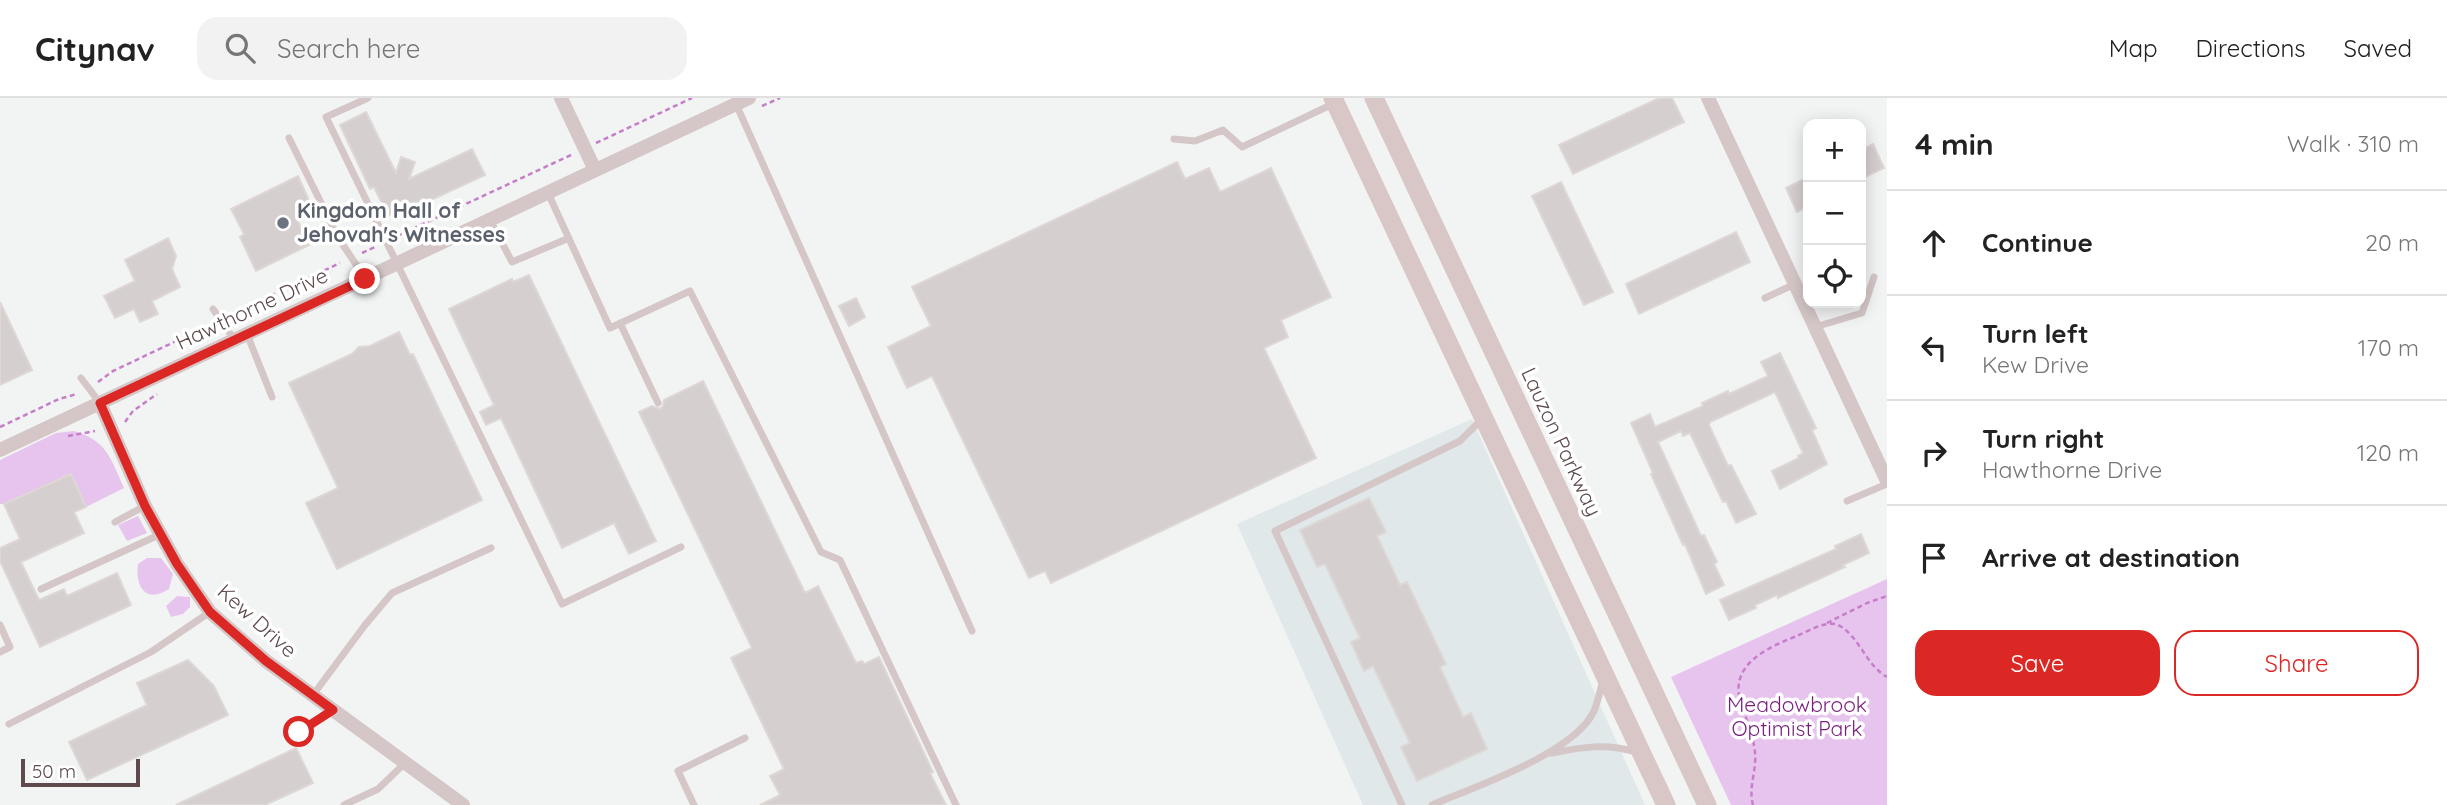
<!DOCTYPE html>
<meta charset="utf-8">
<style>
:root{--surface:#fff;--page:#f2f2f2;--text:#222;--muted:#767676;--line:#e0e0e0;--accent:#db2824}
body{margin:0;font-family:Quicksand,sans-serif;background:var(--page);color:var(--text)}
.controls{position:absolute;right:21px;top:21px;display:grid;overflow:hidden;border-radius:14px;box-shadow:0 4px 18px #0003}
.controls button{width:63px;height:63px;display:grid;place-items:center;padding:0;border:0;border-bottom:2px solid var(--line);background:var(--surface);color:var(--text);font:35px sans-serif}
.scale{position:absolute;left:21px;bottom:18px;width:119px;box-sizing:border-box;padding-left:7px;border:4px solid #5e4a4c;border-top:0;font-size:19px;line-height:24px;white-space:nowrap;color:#5e4a4c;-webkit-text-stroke:5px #fff;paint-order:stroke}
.stop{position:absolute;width:21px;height:21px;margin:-16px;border:5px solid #db2824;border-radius:50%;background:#fff}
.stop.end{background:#db2824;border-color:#fff;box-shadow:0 2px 7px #0008}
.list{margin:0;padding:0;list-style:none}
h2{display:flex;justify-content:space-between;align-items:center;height:91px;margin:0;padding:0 28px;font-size:30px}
h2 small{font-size:23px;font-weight:400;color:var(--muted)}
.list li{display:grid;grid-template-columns:46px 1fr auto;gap:21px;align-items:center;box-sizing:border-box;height:105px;padding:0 28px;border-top:2px solid var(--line)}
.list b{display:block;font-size:26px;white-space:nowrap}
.list p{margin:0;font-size:23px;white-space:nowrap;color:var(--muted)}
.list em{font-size:23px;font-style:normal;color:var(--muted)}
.actions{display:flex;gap:14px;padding:21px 28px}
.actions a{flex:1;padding:16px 0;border:2px solid var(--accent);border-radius:21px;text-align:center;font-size:24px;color:var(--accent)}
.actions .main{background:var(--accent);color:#fff}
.icon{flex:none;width:38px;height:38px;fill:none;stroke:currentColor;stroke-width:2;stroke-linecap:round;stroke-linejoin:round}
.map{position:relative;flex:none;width:1887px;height:707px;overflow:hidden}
header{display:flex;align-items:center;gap:42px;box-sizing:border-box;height:98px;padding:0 35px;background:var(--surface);border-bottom:2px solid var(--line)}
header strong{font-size:33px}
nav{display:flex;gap:38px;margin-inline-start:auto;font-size:24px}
.search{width:490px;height:63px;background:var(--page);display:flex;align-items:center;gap:18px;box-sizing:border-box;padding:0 24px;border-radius:21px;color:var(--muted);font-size:26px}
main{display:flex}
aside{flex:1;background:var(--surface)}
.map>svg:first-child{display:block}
</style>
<header>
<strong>Citynav</strong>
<div class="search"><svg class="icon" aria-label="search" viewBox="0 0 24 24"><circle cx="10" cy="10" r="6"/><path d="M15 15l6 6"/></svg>Search here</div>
<nav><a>Map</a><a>Directions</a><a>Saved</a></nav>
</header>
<main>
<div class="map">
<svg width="1887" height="707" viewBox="0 0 1887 707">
<rect width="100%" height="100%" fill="#f2f4f3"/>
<!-- commercial -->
<path fill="#e0e8ea" d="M1472,321l173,386h-282l-126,-281z"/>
<!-- green -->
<path fill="#e7c4ee" d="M74,333c33,10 36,26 50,57l-38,19 -16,-33 -66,30h-4v-44l56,-27z
M138,418l9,17 -20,8 -9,-16z
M147,460h14l12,16 -4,15c-23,15 -34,-2 -31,-25z
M1887,481v226h-156l-60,-128z
M177,498l13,1v10l-7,7 -12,3 -5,-11z"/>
<!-- building -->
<path fill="#d6cfd0" stroke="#ddd7d6" stroke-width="2" d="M1659,0h13l12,24 -111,52 -14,-29z
M366,14l30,61 5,-16 14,5 -6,17 63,-30 13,26 -67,31 -1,-4 -29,14 -14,-29 -4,2 -30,-64z
M1873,46l11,24 -23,11v-29z
M1177,64l8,17 24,-11 11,24 51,-24 60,129 -50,23 7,17 -24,11 52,110 -265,125 -6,-12 -16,7 -97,-202 -25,12 -19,-41 43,-21 -19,-39z
M298,78l14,31 -17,8 14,30 -53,26 -16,-34 4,-3 -13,-25z
M1808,79v29l-11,6 -11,-24z
M1561,84l52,110 -29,13 -52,-109z
M1736,134l14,30 -111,52 -13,-30z
M168,140l8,18 -4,13 8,18 -28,14 6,13 -18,8 -6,-13 -19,9 -11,-22 31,-15 -10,-21z
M529,177l127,266 -27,13 -15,-31 -52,25 -61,-130 -15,7 -6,-13 14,-7 -45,-96 63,-30 1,3z
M856,200l9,19 -16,9 -10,-20z
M0,204l32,68 -32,15z
M399,234l11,23 3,-1 69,146 -145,69 -31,-66 32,-15 -49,-105 63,-29 7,-7 11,-1z
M1780,255l36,75 -4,2 15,34 -47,25 -8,-18 27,-13 -1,-2 5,-3 -28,-61 -65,30 -1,3 19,41 3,-1 25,49 -20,9 -10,-22 -3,1 -33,-69 -7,3 -2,-5 -23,11 43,94 3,-1 13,27 -3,2 10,21 -18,9 -21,-50 -2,1 -32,-71 2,-1 -22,-50 19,-9 5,13 48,-21 -1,-3 26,-12 1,3 39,-18 -7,-14z
M703,283l102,212 13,-7 38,77 6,-2 2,3 15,-7 54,115 -3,1 16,32h-186l20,-10 -10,-19 14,-7 -53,-111 21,-10 -113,-236 13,-6 8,3 3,-3 1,-6z
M71,376l15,33 -12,5 10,21 -63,29 18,38 25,-11 3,7 50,-23 14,32 -91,42 -40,-86v-13l20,-9 -16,-35z
M1369,400l17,34 -9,4 23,49 7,-3 39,82 -6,3 23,50 8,-4 16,36 -70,32 -16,-34 9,-4 -37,-77 -9,5 -13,-29 9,-4 -35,-74 -8,3 -17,-37z
M1861,436l8,19 -26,12 2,2 -67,31 -1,-3 -22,10 1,3 -27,12 -9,-20 116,-51 -1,-3z
M188,562l26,26 14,29 -141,65 -18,-38 78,-37 -10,-22z
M296,650l17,35 -48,22h-89z"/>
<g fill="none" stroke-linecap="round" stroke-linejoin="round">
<!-- path -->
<path stroke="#c77eca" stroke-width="2.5" stroke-dasharray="5 3.5" stroke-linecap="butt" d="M762,8l18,-8
M596,45l96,-45
M397,138l174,-81
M362,155l13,-6
M232,216l108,-51
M98,284l15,-11 97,-46
M125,324l8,-11 24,-17
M0,329l59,-28 18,-5
M68,338l27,-5
M1827,525l40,-20 20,-7
M1753,707c-5,-18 4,-35 2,-53 -2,-18 -10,-35 -15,-52 -10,-38 32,-54 59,-65 12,-5 29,-16 41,-9 20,12 26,39 47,51"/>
<!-- lane -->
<path stroke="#d5c7c8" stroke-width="7" d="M368,0l-42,19 236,487 119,-57
M736,6l236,527
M289,40l50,101 26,39
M1174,41l21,2 28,-11 19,17 93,-44
M548,95l62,135 80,-37 131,261 19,8 116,245
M490,122l22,42 57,-24
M1765,200l30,-14
M213,211l21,30
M620,225l38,80
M1815,229l47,-14 12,-36
M247,236l25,63
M81,280l19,25
M1847,403l40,-17
M115,424l30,-16
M41,491l120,-55
M0,527l10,22 -10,5
M313,597l52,-70 27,-32 99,-45
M9,626l142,-72 59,-40
M299,634l33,-22
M1552,655c30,-6 54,-10 84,-1
M344,707l34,-16 27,-26
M694,707l-16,-34 67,-33
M1402,707l-127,-274 185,-90 23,-23
M1432,707c42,-18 143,-52 162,-94 4,-9 6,-21 9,-31"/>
<!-- street -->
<path stroke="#d5c7c8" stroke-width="14" d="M561,0l34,72
M1708,0l179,383
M100,305l45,103 32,58 33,48 56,49 197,144
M0,352l749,-352"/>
<!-- secondary -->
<path stroke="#d9c6c6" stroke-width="19" d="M1333,0l333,707
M1374,0l333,707"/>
</g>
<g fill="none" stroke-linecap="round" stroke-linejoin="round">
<!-- route -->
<path stroke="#db2824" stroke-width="9" d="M299,634l34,-22 -67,-49 -56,-49 -33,-48 -32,-58 -45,-103 265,-124"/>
</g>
<!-- markers -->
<circle fill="#6b7280" stroke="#fff" stroke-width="2.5" cx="283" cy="125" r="7"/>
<g text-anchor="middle" stroke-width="7" stroke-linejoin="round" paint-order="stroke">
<!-- worship labels -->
<g font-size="21" font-weight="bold" fill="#5b616d" stroke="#fff" text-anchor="start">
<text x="297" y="120">Kingdom Hall of<tspan x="297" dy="24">Jehovah's Witnesses</tspan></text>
</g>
<!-- street labels -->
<g font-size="21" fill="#5e4a4c" stroke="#fff">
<text transform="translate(252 211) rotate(-25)" y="7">Hawthorne Drive</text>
<text transform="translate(1561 344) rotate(65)" y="7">Lauzon Parkway</text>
<text transform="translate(257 523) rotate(42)" y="7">Kew Drive</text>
</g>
<!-- park labels -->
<g font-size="21" fill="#791d7d" stroke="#fff">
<text x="1797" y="614">Meadowbrook<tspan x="1797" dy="24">Optimist Park</tspan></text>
</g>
</g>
</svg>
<div class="controls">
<button>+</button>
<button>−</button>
<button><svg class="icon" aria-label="locate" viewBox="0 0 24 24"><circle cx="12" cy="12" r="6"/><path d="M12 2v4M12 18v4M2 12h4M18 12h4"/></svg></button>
</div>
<div class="scale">50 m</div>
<div class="stop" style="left:299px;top:634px"></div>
<div class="stop end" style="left:365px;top:181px"></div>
</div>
<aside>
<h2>4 min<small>Walk · 310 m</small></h2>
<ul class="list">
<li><svg class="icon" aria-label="ahead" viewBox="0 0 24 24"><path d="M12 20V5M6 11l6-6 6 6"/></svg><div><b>Continue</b></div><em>20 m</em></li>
<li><svg class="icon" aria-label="left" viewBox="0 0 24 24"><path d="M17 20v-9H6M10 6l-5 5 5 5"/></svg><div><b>Turn left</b><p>Kew Drive</p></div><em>170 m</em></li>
<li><svg class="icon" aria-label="right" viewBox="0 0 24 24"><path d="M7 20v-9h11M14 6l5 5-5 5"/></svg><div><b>Turn right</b><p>Hawthorne Drive</p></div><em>120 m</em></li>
<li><svg class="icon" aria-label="arrive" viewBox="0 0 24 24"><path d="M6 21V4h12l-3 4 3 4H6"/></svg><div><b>Arrive at destination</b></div></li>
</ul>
<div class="actions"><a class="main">Save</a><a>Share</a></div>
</aside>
</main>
